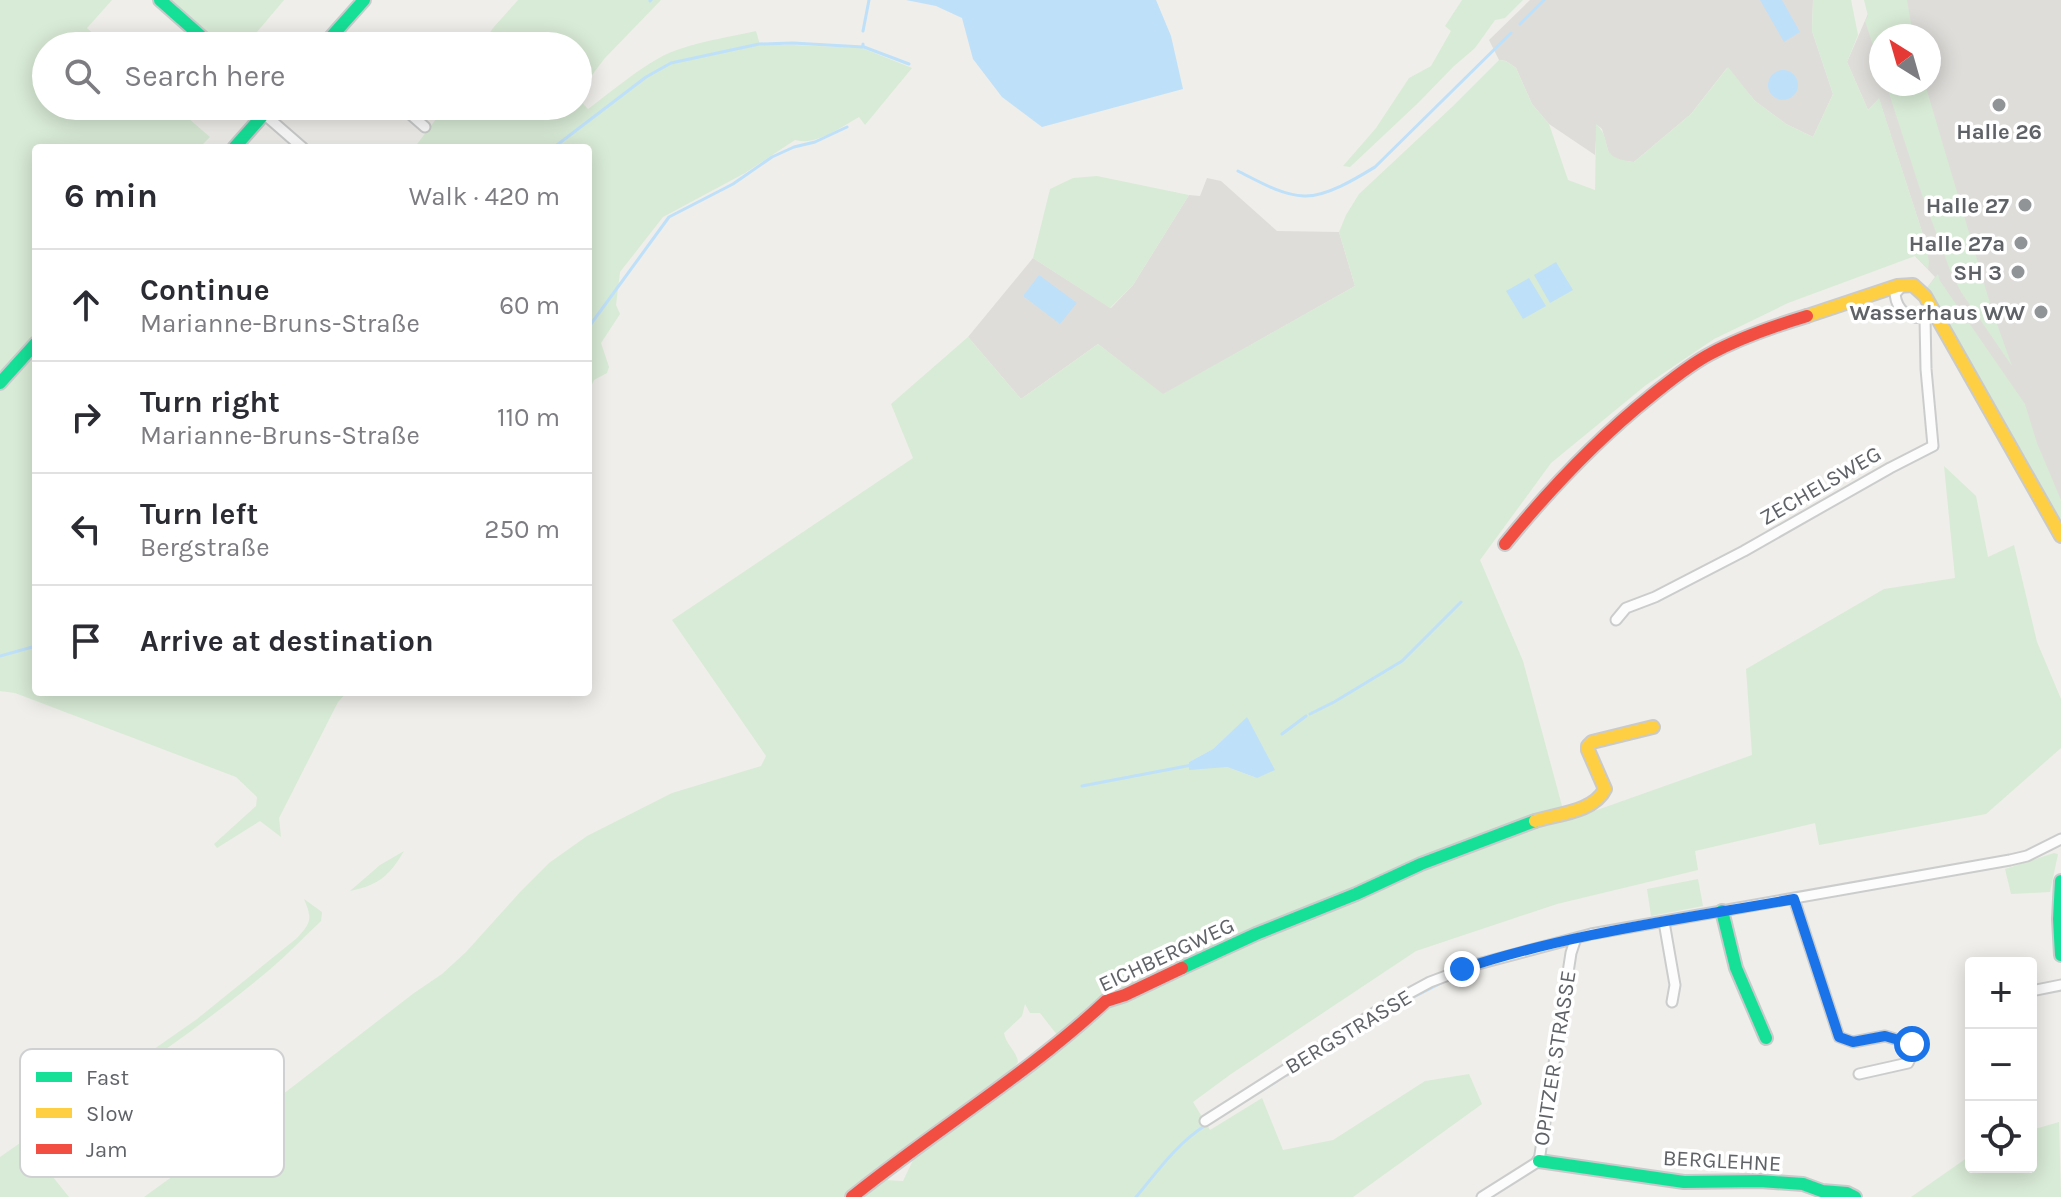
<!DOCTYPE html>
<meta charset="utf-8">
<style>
:root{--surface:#fff;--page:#f7f7f7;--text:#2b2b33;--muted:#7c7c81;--line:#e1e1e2}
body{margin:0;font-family:Karla,sans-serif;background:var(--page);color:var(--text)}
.controls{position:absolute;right:24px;bottom:24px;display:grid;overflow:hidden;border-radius:8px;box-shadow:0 4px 20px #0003}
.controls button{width:72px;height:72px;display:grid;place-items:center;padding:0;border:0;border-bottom:2px solid var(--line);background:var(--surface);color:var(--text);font:40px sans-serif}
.compass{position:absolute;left:1869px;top:24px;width:72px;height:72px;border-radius:50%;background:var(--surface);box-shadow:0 4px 20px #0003;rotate:323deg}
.stop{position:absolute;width:24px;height:24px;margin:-18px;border:6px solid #1a73e8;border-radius:50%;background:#fff}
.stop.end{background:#1a73e8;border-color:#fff;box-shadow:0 2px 8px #0008}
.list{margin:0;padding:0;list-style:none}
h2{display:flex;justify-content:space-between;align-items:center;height:104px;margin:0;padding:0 32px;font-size:34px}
h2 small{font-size:26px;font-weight:400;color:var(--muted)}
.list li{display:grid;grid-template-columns:52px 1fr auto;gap:24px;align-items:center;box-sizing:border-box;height:112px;padding:0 32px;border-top:2px solid var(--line)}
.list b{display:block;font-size:30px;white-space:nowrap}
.list p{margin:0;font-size:26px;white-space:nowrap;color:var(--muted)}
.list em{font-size:26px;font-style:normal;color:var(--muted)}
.icon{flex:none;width:44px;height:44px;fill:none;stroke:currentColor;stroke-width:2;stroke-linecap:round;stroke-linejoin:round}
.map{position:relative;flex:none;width:2061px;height:1197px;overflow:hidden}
.search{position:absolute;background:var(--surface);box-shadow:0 4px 20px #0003;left:32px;top:32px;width:560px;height:88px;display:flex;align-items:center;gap:20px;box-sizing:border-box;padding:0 28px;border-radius:44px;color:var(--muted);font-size:30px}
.panel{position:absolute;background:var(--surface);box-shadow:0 4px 20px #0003;left:32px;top:144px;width:560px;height:552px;border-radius:8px}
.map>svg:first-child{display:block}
</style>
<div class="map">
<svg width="2061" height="1197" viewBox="0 0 2061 1197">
<rect width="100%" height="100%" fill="#efeeea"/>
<!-- industrial -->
<path fill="#dfddda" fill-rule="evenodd" d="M1530,0h283l-1,31 21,63 -20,43 -27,-13 -31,-23 -28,-33 -36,46 -57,48 -17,-2 -8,-6 -7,-25 -5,-4 -2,30 -46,-31 -17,-20 -16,-36 -10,-7 -7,-1 -10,-20z
M1874,0h187v522l-135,-233 9,-12 -20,-21 10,-15 -46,-142 -11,11 -21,-48zM1881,36h48v48h-48z
M1207,178l14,3 56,50 62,1 16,54 -192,109 -65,-51 -77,55 -53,-62 65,-79 78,50 22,-23 56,-90 11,1z"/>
<!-- green -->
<path fill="#d8ebd6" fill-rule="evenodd" d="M0,0h112l-25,28 20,18h-61v60h128l36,31 -11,11h-163v544h311l-9,10 -59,116 2,19 -21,-16 -43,27 -3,-4 42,-38 1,-9 -21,-20 -221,-84 -15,-2z
M166,0h118l-39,46h-22l-8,-7h-6z
M518,0h143l-57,59 -26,35v-48h-97l12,-18z
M1462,0h61l-18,18 -10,2 -20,28 -21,18 -36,37 -68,64 -7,-1 33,-38 33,-50 22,-12 20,-35 -6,-5z
M1813,0h38l7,35 -11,27 21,48 11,-12 46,143 4,21 -1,7 -13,-13 -127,47 -74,36 -68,46 -95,78 -71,97 43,101 43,160 186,-66 -6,-86 138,-80 71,-11 -11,-112 32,30 12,61 26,-12 23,97 24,57v49l-75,66 -167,31 -4,-22 -120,28 3,19 -141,34 -141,47 -185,123 -38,28 17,28 52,-32 21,52 50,-10 92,-59 44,-7 13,30 -129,93h-490l22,-17 18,1 12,-25 108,-76 42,-35 -25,-32h-10l-5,-9 -3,12 -18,17c2,12 12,17 14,29l-5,7 -169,128h-700l95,-69 175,-135 28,-19 24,-22 55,-61 28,-28 38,-27 85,-43 89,-27 5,-10 -94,-136 241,-162 -22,-54 77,-67 53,62 77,-55 65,50 192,-108 -16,-54 7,-17 13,-21 93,-87 47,-47 7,1 10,7 16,36 17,20 19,56 27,10 1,-66c20,19 -2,33 38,38l57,-48 37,-47 27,34 31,23 27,13 20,-43 -21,-63zM1247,718l10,60 -30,-11 -38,-5 24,-13z
M1864,0h43l6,36h-32v33l-16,-48 3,-5z
M756,31l4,14h33l69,3 50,20 -47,57 -6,-8c-18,10 -43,29 -64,23l-50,33 -82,44 -43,55 -4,33 4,9 -19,29 8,24 -2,6 -13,7 -6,13v-245h-174l32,-42h132v-8l10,11c23,-17 46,-37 71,-51 27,-15 67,-20 97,-27z
M1886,84h39l67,226 20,56 -51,-74 -11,-22 -29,-78z
M1097,176l92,19 -56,90 -23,23 -77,-50 17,-69 23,-11z
M1938,274l2,7 85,123 12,39 24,57v23l-135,-234z
M404,851c-15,25 -25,34 -54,40l30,-26z
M2054,853l4,1 -8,38 -39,2 -6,-25z
M1698,879l5,27 -52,10 -4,-27z
M304,899l18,13 -1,9c-17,16 -34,34 -53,50 -75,63 -158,115 -235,175l-1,5 37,46h-69v-40l197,-138 100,-81c15,-16 15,-20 7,-39z
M2059,1122l2,75h-150l60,-42v12h60v-37z"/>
<!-- water -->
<path fill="#bfe0f9" d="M906,0h250l15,36 12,53 -141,38 -40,-30 -29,-38 -11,-41 -26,-12z
M1760,0h22l18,32 -16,10z
M1768 85a15 15 0 1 1 30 0a15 15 0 1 1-30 0Z
M1556,262l17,28 -23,13 -16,-28z
M1039,275l38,28 -17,21 -37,-28z
M1529,278l17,28 -23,13 -17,-28z
M1247,717l28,53 -18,8 -30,-11 -38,3v-8l24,-13z"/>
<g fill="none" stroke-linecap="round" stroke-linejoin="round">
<!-- stream -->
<path stroke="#bfe0f9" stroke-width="3" d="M650,1l1,-1
M1520,24l24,-24
M863,31l6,-31
M864,47l45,17
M553,148l93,-71 25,-14 88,-19 34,-1 70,4v-3
M1238,171c20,10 43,24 66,25 22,1 53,-18 71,-29l136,-134
M588,328l81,-111 64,-33 39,-27 22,-10 21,-5 32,-15
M0,656l36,-10
M1310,714l24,-12 68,-41 59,-59
M1282,734l24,-18
M1082,786l110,-21
M1394,1007l51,-26
M1556,1021l2,-15
M1317,1055l10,-7
M1287,1075l23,-15
M1246,1100l31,-19
M1543,1108l1,-9
M1538,1140l2,-19
M1136,1197c21,-25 41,-54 70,-72"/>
<defs>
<path id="street" d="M401,106l24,21
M264,114l39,34
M1901,287l-6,7c2,18 15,26 32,23
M1616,620l10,-12 29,-11 89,-46 146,-83 43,-22 -7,-77 -1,-51
M1794,899l45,138 14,5 32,-6 27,8 2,6 -6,13 -49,11
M1664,922l11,63 -3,17
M2031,991l30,-6
M1205,1121l177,-113 48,-26 48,-18 113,-30 419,-74 17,-4 34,-17
M1482,1197l57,-36 32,-208 5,-15"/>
<path id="fast" d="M160,0l52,46
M323,46l41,-46
M234,148l37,-42
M0,383l36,-40
M2061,881l-2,38 2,36
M1722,911l14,57 30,70
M1182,968l74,-34 100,-40 65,-30 114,-43
M1539,1161l145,21 76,-1 43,3 19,7 25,2 8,4"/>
<path id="slow" d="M1807,316l90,-30 16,-1 12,11 136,240
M1535,821c22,-7 59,-9 70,-32l-17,-39v-4l4,-4 61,-15"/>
<path id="jam" d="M1505,544c44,-54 91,-104 146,-148 19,-15 38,-31 59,-42 31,-17 64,-28 97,-38
M852,1197c83,-67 176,-123 254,-196l19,-6 57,-27"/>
</defs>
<!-- street casing -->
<use href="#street" stroke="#cbcccc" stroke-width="13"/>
<!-- fast casing -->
<use href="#fast" stroke="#cacacb" stroke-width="16"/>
<!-- slow casing -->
<use href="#slow" stroke="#cacacb" stroke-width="16"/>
<!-- jam casing -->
<use href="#jam" stroke="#cacacb" stroke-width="16"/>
<!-- street -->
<use href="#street" stroke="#fdfcfc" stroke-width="9"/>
<!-- fast -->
<use href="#fast" stroke="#16e098" stroke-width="12"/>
<!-- slow -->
<use href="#slow" stroke="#ffcf43" stroke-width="12"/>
<!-- jam -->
<use href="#jam" stroke="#f24e42" stroke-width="12"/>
</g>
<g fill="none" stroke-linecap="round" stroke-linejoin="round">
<!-- route -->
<path stroke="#1a73e8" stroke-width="10" d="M1462,969c108,-36 221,-50 332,-70l45,138 14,5 32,-6 27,8"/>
</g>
<!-- markers -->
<g fill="#919496" stroke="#fff" stroke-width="3">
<circle cx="1999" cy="105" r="8"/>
<circle cx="2025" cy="205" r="8"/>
<circle cx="2021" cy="243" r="8"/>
<circle cx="2018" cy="272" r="8"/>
<circle cx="2041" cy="312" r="8"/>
</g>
<g text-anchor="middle" stroke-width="7" stroke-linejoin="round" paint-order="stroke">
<!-- poi labels -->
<g font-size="22" font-weight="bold" fill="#5f6368" stroke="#fff" text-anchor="end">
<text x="1999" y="139" text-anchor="middle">Halle 26</text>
<text x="2009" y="213">Halle 27</text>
<text x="2005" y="251">Halle 27a</text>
<text x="2002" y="280">SH 3</text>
<text x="2025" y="320">Wasserhaus WW</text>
</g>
<!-- street labels -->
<g font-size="22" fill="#5f6368" stroke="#fff">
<text transform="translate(1820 485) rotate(-30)" y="8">ZECHELSWEG</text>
<text transform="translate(1166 954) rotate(-25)" y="8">EICHBERGWEG</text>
<text transform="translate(1348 1031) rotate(-31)" y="8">BERGSTRASSE</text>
<text transform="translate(1554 1058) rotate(-81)" y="8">OPITZER STRASSE</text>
<text transform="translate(1722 1160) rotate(3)" y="8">BERGLEHNE</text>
</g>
</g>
<!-- legend -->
<rect x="20" y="1049" width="264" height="128" rx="12" fill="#fff" stroke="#cfd0d2" stroke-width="2"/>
<rect x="36" y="1072" width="36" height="10" fill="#16e098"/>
<rect x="36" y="1108" width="36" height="10" fill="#ffcf43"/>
<rect x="36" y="1144" width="36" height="10" fill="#f24e42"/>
<g font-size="22" fill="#5f6368">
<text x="86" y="1085">Fast</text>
<text x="86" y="1121">Slow</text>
<text x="86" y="1157">Jam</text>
</g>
</svg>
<div class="controls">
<button>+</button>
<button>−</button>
<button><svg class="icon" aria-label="locate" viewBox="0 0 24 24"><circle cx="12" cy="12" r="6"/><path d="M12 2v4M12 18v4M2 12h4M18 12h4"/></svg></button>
</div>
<svg class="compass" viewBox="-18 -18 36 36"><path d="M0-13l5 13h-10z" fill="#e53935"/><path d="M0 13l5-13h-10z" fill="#7c7c81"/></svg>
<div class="stop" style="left:1912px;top:1044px"></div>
<div class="stop end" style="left:1462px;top:969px"></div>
<div class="search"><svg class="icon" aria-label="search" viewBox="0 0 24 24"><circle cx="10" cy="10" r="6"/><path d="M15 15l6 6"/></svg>Search here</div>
<section class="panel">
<h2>6 min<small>Walk · 420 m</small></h2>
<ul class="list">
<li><svg class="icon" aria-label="ahead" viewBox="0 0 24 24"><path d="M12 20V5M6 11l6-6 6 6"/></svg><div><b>Continue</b><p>Marianne-Bruns-Straße</p></div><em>60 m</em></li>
<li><svg class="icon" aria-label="right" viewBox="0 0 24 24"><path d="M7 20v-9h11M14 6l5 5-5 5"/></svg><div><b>Turn right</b><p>Marianne-Bruns-Straße</p></div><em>110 m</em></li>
<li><svg class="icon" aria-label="left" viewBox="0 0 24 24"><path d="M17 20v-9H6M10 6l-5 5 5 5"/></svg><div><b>Turn left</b><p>Bergstraße</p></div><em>250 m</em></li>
<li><svg class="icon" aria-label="arrive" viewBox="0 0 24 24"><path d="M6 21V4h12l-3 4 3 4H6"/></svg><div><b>Arrive at destination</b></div></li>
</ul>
</section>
</div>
